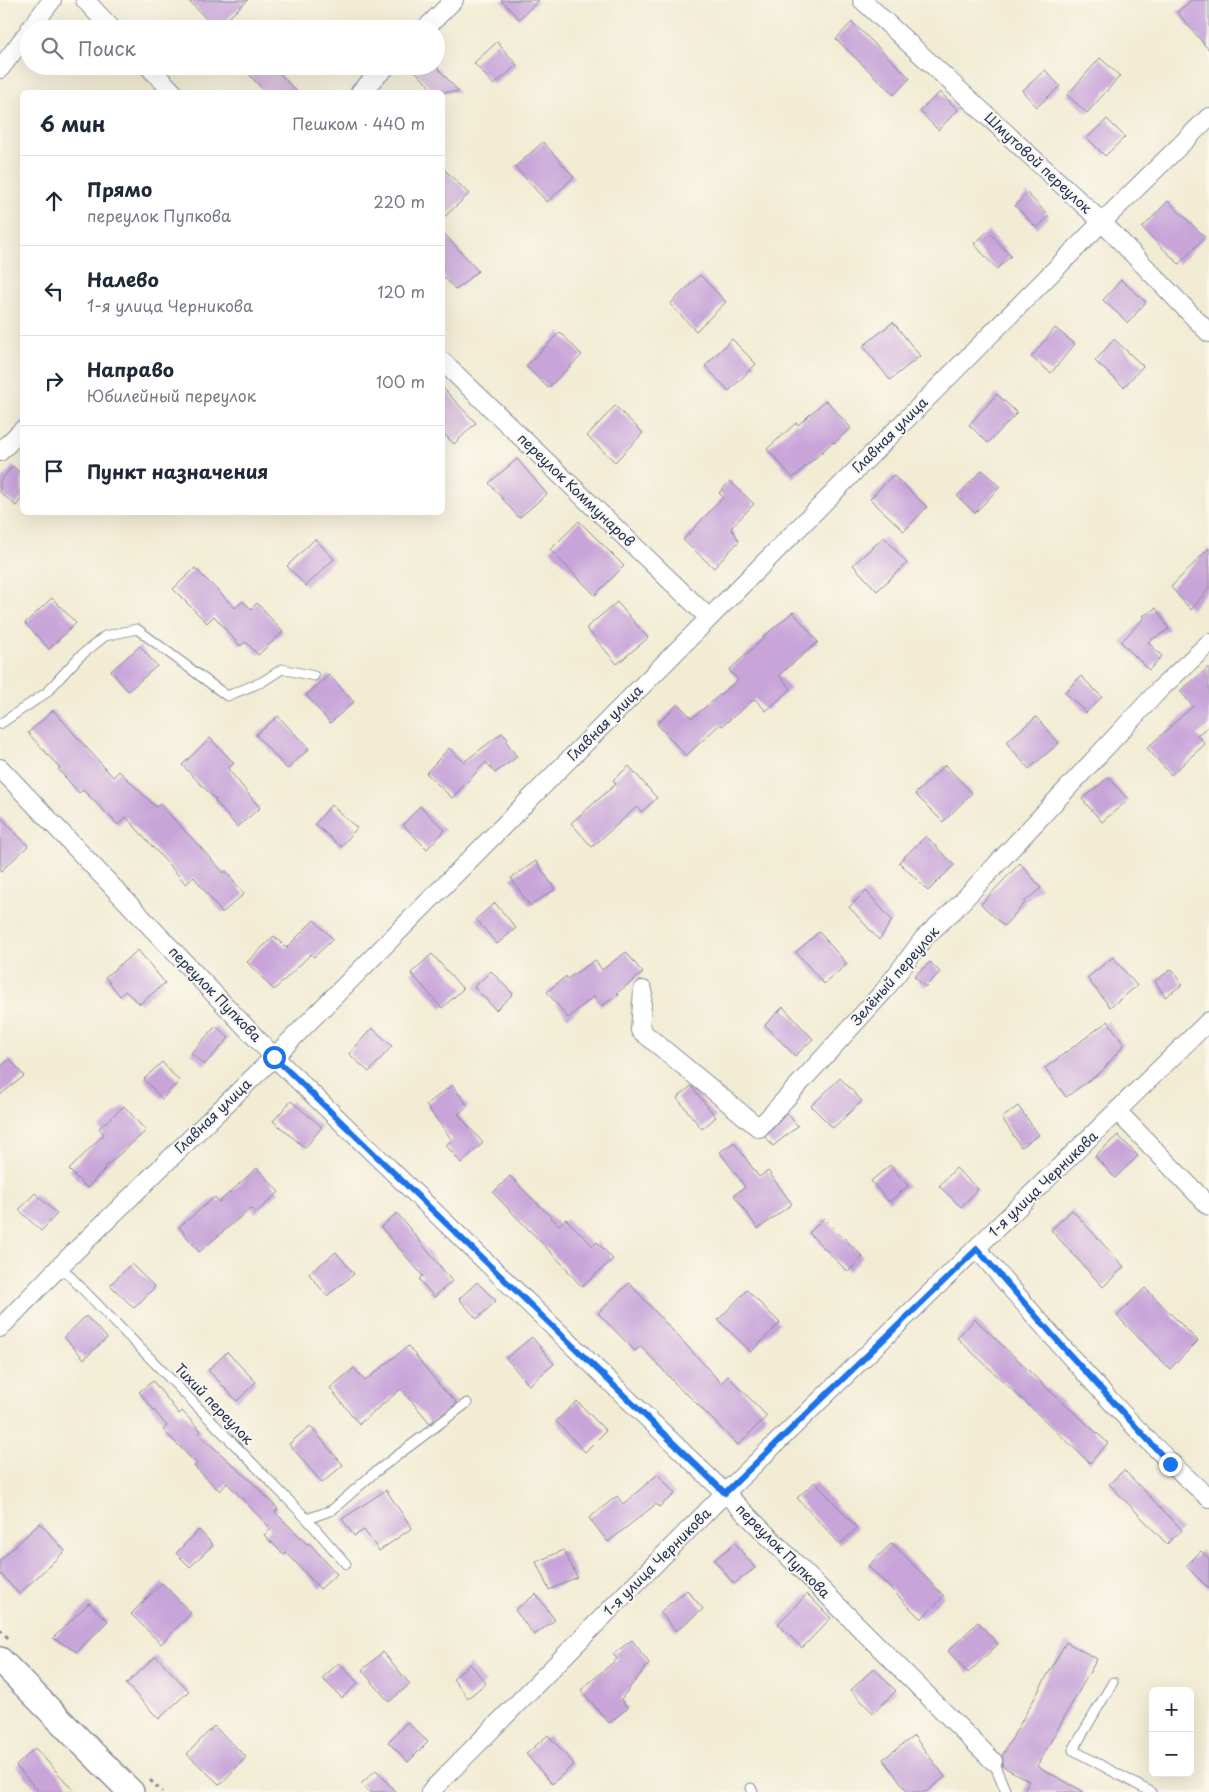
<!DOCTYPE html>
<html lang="ru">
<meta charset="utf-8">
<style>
:root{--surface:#fff;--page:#f6f6f7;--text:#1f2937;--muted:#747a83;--line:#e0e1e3}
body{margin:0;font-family:"Playpen Sans",sans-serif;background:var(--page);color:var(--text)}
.controls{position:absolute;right:15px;bottom:15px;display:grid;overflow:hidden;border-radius:8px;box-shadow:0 5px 20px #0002}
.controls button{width:45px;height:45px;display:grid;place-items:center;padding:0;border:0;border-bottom:1px solid var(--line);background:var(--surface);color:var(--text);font:25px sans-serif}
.stop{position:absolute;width:15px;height:15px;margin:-11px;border:4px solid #1a73e8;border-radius:50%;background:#fff}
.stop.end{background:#1a73e8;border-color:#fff;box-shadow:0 1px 5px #0008}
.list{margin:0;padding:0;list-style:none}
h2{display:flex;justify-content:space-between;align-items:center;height:65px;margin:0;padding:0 20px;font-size:21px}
h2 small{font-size:16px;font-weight:400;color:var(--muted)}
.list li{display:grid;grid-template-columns:32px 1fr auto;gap:15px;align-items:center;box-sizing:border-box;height:90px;padding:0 20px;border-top:1px solid var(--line)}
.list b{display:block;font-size:19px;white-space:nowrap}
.list p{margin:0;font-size:16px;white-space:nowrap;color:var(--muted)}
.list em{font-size:16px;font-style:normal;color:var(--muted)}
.icon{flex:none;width:28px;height:28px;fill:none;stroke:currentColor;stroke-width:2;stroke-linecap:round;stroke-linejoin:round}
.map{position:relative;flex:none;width:1209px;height:1792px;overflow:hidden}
.search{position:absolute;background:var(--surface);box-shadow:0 5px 20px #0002;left:20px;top:20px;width:425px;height:55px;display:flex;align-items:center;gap:12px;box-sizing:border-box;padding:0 18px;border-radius:28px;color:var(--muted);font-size:19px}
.panel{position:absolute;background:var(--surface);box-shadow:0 5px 20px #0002;left:20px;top:90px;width:425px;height:425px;border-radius:8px}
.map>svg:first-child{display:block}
</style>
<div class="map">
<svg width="1209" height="1792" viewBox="0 0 1209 1792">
<rect width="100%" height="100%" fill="#fbf7ec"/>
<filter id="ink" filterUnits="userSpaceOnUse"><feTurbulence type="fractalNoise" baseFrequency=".02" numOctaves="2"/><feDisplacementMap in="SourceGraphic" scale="10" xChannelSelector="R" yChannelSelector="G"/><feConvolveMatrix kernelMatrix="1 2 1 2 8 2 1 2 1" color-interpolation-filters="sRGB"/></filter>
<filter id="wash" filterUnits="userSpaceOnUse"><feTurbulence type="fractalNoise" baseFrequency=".0096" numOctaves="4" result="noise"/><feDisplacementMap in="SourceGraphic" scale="20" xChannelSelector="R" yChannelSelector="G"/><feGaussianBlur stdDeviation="1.12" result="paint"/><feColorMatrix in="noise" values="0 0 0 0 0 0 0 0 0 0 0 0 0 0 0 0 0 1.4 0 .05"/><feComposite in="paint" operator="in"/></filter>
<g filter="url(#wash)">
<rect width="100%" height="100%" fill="#f2ecd4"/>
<g id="blocks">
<!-- building -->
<path fill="#c8a4d9" d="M188,0h60l-32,29z
M501,0h38l-20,19z
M1192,0h17v50l-32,-38z
M852,22l58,56 -16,17 -58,-56z
M497,42l20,23 -23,20 -20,-22z
M1100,58l20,18 -33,37 -20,-18z
M241,66h32l24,26h-32z
M411,66h25l23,26h-25z
M1045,70l15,16 -23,21 -15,-16z
M940,92l18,18 -20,20 -18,-19z
M1107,119l18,18 -20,19 -18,-18z
M543,142l31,35 -27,25 -32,-35z
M442,167l27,27 -27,25z
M1027,193l22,23 -12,12 -22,-22z
M1168,201l37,36 -26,27 -37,-36z
M442,231l36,40 -22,19 -14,-15z
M988,231l23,25 -14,13 -23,-25z
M700,275l26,27 -30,29 -26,-27z
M1121,280l25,22 -18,21 -25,-23z
M893,322l27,34 -30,24 -27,-34z
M1055,328l20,16 -24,29 -20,-16z
M560,332l22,23 -34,33 -22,-22z
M732,339l24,25 -27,27 -24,-25z
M1114,339l29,27 -19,21 -29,-26z
M442,387l34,36 -22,21 -12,-12z
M997,394l20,19 -29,30 -19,-18z
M826,400l25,28 -17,15 -1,-1 -40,36 -26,-29 29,-26 2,2z
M615,406l28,27 -28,29 -28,-26z
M517,459l30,35 -28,24 -30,-35z
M13,466l9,9v23l-6,8 -16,-14v-11z
M982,470l18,17 -25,26 -18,-17z
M893,475l34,32 -23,24 -34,-32z
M730,481l24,23 -23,24 8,13 -25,27 -31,-28 40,-43 -4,-4z
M579,521l45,45 -29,29 -45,-45z
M884,537l23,26 -30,28 -24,-26z
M315,539l19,20 -28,27 -19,-20z
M1209,548v40l-18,22 -20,-23z
M195,568l40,40 8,-7 8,8 6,-6 26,29 -25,23 -12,-13 -6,4 -26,-30 -7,7 -34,-34z
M52,598l24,25 -27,26 -24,-26z
M617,602l31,36 -31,26 -31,-36z
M1156,608l13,21 -21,13 14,14 -13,14 -28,-28 23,-24 -1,-2z
M793,612l25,30 -39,33 12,14 -25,22 -11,-12 -33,27 -2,-2 -34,32 -29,-32 21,-20 14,14 46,-38 -9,-10 35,-32 -1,-1z
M140,646l17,20 -29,25 -17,-20z
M1209,667v59l-12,9 8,9 -34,31 -24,-27 46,-42 -13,-15z
M329,675l25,27 -24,21 -24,-28z
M1081,676l21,21 -16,16 -21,-21z
M53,710l60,67 6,-6 37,36 4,-3 64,69 2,-2 18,23 -22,19 -28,-36 -8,7 -60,-67 -8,8 -35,-35 -4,3 -21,-24 2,-1 -32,-35z
M278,716l31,33 -22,20 -31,-34z
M1036,717l23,26 -30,26 -23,-27z
M502,733l6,6 -2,2 11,16 -22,16 -9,-11 -34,36 -26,-25 23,-25 15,14z
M210,738l24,25 -6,6 32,39 -23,19 -22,-26 1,-1 -34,-35z
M945,765l27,28 -29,29 -28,-28z
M629,766l28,32 -16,14 -4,-5 -45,40 -21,-24 45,-39 -3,-4z
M1109,777l19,23 -26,22 -20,-23z
M331,805l26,23 -16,19 -26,-23z
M420,806l25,24 -18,19 -24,-24z
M0,816l28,30 -28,26z
M926,836l28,29 -26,26 -29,-29z
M536,861l19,28 -25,17 -19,-28z
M1020,863l21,25 -17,14 1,1 -21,23 -23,-22z
M866,891l26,29 -13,20 -30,-33z
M495,903l21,25 -19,16 -21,-25z
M314,920l19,19 -19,18 -3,-3 -37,36 -27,-28 27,-26 12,12z
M819,932l28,32 -23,20 -28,-32z
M138,950l27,33 -25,21 -15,-13 -5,5 -15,-19z
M626,952l17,21 -26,20 2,2 -18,11 -7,-10 -26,22 -21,-26 19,-16 1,3 28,-19 7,10z
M432,954l31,35 -21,19 -31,-35z
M1113,957l24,29 -27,21 -23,-29z
M930,962l10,10 -15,15 -11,-11z
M1172,969l10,16 -17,12 -10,-16z
M491,971l22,23 -17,16 -22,-23z
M783,1007l30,32 -18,17 -30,-31z
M1108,1021l16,24 -22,26 -36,26 -21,-29z
M216,1026l13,12 -25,27 -13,-12z
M372,1028l20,18 -23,26 -20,-18z
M10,1059l14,17 -24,19v-28z
M162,1062l17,19 -17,18 -18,-20z
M840,1078l22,23 -29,27 -22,-22z
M452,1085l16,21 -10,8 25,29 -22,20 -15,-18 6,-5 -26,-35z
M691,1086l25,31 -14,12 -25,-31z
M291,1101l31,26 -17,21 -32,-27z
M124,1106l22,25 -42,37 1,1 -18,19 -18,-18 35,-36 -5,-6z
M1018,1106l21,29 -18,12 -19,-29z
M787,1113l11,13 -25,20 -8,-9z
M1118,1135l20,21 -23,22 -20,-22z
M734,1142l25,35 9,-6 24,33 -34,25 -24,-34 11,-8 -25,-35z
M890,1165l18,21 -19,16 -18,-21z
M257,1168l22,24 -23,21 -5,-5 -52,44 -20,-25 36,-30 4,5z
M956,1168l22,21 -17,18 -22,-21z
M510,1176l49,49 7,-6 27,27 4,-4 16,17 -31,28 -15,-17h1l-75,-77z
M35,1193l22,21 -16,17 -22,-21z
M1072,1210l52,57 -21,20 -52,-57z
M397,1213l55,68 -18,16 -15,-18 4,-3 -42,-49z
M824,1218l39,39 -15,15 -39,-39z
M336,1252l18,22 -27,22 -18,-22z
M131,1264l24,23 -21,21 -24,-23z
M477,1282l19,19 -19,18 -18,-20z
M629,1283l92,100 7,-7 39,40 -29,29 -52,-52 -1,1 -44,-48 -6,5 -37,-38z
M1145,1288l53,53 -28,28 -53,-53z
M747,1290l33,33 -29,29 -33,-32z
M86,1316l21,22 -23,21 -20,-22z
M975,1319l76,73 57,51 -18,20 -133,-125z
M532,1337l22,27 -25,21 -23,-27z
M408,1346l33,41 16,16 -27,20 -29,-34 -42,35 -29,-36 24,-20 11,13z
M227,1352l29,30 -19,19 -29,-31z
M153,1381l26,33 3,-3 19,20 -2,3 54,49 25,26 -3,3 32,32 2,-1 28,31 -17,15 -34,-37 -2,3 -20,-20 7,-6 -44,-46 -7,8 -26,-25 3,-2 -34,-34 4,-4 -28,-34z
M577,1401l29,30 -21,21 -29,-31z
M310,1426l33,39 -21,18 -33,-39z
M1124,1470l58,60 -15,14 -58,-60z
M658,1474l17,20 -16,13 -3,-3 -48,38 -19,-24 28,-22 6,8z
M815,1482l42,46 -17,16 -43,-46z
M386,1490l26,38 -33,23 -15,-21 -10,6 -12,-17z
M40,1523l25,28 -46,43 -19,-21v-13z
M199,1530l14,15 -23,22 -14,-14z
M735,1543l20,25 -21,16 -20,-24z
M892,1543l52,53 -23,23 -53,-53z
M564,1550l13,27 -28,13 -13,-28z
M1201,1551l8,8v30l-23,-23z
M162,1583l29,30 -30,31 -30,-30z
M687,1590l16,19 -27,22 -16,-19z
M536,1594l19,26 -21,15 -19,-25z
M807,1594l24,24 -29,30 -24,-24z
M89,1603l19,18 -31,31 -24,-14z
M978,1622l20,22 -30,29 -20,-22z
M632,1640l17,23 -28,36 7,9 -19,15 -28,-33 36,-31 -4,-5z
M1066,1642l31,17 -60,107 47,26h-61l6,-11 -27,-15 1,-7 -1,-3z
M383,1652l27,32 -21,18 -27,-32z
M156,1656l33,35 -30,28 -33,-35z
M339,1663l19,20 -16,15 -20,-20z
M470,1664l16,19 -18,15 -15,-19z
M874,1668l22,23 -23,22 -22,-23z
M407,1722l21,20 -20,20 -20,-20z
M214,1726l32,31 -26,28 -33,-31z
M548,1735l26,29 -22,20 -26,-30z
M914,1736l31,41 -19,15h-18l-25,-33z
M35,1748l40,44h-36l-23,-26z
M376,1770l20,22h-27l-8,-8z"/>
</g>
</g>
<g filter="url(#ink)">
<use href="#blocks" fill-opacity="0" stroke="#868e99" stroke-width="1"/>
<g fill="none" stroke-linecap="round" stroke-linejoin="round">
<defs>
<path id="lane" d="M0,724l46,-31 33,-36 26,-21 32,-7 90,67 35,-14 20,-13 32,7
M60,1266l247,253 39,45
M307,1519l25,-9 42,-37 93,-70
M1113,1682l-40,68 78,42
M993,1761l13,31
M751,1788l2,4"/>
<path id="street" d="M85,0l27,29
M862,0l240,222 107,111
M30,29l22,-29
M425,29l29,-29
M148,66l25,26
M0,69l29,-38
M360,92l27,-26
M442,361l267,257
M0,452l22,-22
M0,768l274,289 451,436 268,268
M643,990l-3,40 119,98 125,-137 40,-53 29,-27 207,-222 49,-46
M1117,1111l92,95
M977,1249c74,85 147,174 232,249
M0,1328l60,-62 214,-209 828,-835 107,-105
M430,1792l295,-299 484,-472"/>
<path id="secondary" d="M0,1660l131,132"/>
</defs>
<!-- lane casing -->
<use href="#lane" stroke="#868e99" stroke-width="11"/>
<!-- street casing -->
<use href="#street" stroke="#868e99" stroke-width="20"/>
<!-- secondary casing -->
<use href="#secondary" stroke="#868e99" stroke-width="28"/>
<!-- path -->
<path stroke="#868e99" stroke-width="3" stroke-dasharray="4 4" stroke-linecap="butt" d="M0,1629l10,11
M150,1780l12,12"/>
<!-- lane -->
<use href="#lane" stroke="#fff" stroke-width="9"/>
<!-- street -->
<use href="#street" stroke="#fff" stroke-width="18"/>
<!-- secondary -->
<use href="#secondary" stroke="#fff" stroke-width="25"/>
</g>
</g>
<g fill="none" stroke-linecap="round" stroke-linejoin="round" filter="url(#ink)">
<!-- route -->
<path stroke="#1a73e8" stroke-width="6" d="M274,1057l451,436 252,-244 94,107 99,108"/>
</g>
<g text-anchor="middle" stroke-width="4" stroke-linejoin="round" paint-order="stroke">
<!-- street labels -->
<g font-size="14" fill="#1b2f5e" stroke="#fbf7ec">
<text transform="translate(1038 163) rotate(43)" y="5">Шмутовой переулок</text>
<text transform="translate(890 435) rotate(-45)" y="5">Главная улица</text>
<text transform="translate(576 490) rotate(44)" y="5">переулок Коммунаров</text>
<text transform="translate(605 723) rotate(-45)" y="5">Главная улица</text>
<text transform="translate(895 976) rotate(-49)" y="5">Зелёный переулок</text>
<text transform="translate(215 994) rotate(46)" y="5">переулок Пупкова</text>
<text transform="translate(213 1116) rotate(-44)" y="5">Главная улица</text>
<text transform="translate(1043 1184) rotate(-44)" y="5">1-я улица Черникова</text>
<text transform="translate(214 1404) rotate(46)" y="5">Тихий переулок</text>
<text transform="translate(783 1551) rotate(45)" y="5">переулок Пупкова</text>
<text transform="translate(657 1562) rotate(-45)" y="5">1-я улица Черникова</text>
</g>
</g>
</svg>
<div class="controls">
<button>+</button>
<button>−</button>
</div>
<div class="stop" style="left:274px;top:1057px"></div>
<div class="stop end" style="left:1170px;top:1464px"></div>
<div class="search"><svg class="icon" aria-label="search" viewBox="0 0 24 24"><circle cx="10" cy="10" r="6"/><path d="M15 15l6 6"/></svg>Поиск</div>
<section class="panel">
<h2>6 мин<small>Пешком · 440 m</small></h2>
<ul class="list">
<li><svg class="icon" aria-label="ahead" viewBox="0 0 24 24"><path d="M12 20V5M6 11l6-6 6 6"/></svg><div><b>Прямо</b><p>переулок Пупкова</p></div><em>220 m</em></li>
<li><svg class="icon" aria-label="left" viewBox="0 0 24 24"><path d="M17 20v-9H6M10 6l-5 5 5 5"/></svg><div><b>Налево</b><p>1-я улица Черникова</p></div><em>120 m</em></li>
<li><svg class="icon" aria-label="right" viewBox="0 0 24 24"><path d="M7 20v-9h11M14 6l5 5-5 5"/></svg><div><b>Направо</b><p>Юбилейный переулок</p></div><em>100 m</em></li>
<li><svg class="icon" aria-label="arrive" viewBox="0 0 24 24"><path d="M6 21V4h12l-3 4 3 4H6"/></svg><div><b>Пункт назначения</b></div></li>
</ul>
</section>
</div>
